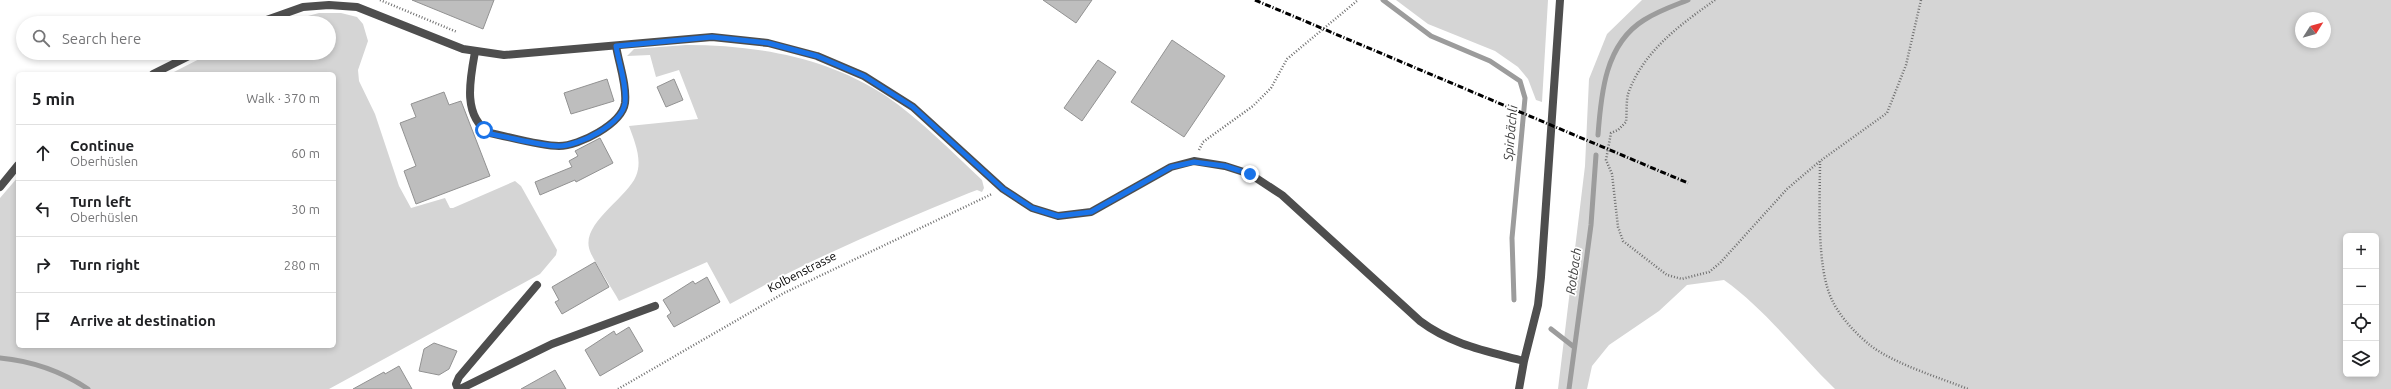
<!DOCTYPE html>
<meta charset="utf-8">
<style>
:root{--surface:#fff;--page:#f6f6f6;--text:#202124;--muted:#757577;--line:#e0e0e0}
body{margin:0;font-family:Ubuntu,sans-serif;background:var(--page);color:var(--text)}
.controls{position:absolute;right:12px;bottom:12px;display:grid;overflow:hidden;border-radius:6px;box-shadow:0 2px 6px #0003}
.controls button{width:36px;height:36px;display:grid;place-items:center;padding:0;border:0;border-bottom:1px solid var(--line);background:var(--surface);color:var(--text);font:20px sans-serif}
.compass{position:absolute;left:2295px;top:12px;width:36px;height:36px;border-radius:50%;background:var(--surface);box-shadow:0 2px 6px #0003;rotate:53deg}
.stop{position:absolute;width:12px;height:12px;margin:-9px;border:3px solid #1a73e8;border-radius:50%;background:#fff}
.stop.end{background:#1a73e8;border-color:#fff;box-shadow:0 1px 4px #0008}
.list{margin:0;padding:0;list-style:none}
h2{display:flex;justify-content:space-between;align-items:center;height:52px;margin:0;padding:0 16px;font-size:17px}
h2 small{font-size:13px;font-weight:400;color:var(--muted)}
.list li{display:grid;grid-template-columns:26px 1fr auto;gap:12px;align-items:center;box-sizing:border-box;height:56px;padding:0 16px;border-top:1px solid var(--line)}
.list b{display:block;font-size:15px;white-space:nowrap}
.list p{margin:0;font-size:13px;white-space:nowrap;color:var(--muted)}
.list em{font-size:13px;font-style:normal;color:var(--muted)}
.icon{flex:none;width:22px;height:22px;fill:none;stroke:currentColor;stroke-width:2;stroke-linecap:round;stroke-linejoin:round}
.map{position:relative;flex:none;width:2391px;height:389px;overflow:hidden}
.search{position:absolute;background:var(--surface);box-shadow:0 2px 6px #0003;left:16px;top:16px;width:320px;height:44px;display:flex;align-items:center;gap:10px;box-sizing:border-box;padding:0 14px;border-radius:22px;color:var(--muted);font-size:15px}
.panel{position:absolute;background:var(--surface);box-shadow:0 2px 6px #0003;left:16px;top:72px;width:320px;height:276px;border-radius:6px}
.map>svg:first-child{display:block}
</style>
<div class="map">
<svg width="2391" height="389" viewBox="0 0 2391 389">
<rect width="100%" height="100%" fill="#fff"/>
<!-- green -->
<path fill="#d5d5d5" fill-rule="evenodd" d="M1396,0h152l-6,102 -6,-2 -8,-21 -10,-12 -23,-16 -67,-27z
M1642,0h749v389h-556c-37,-36 -69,-79 -111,-109l-37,5 -28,26 -50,34 -17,21 -5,23h-29l27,-223 4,-87 18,-45zM2301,18h24v24h-24zM2346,236h30v138h-30z
M319,13h22l16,4 6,7 5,17 -10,29 1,11 16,33 24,72 12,22 34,-10 5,10h3l62,-27 6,5 36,64 -1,5 -16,19 -211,115h-329v-191l18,-21v169h316v-272h-164l41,-21h118v-30h-47z
M686,45c70,0 141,12 200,51 35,24 65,55 96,84l2,8 -2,4 -5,-2 -8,3c-81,33 -163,68 -239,111l-23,-42 -88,39c-6,-12 -28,-43 -30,-53 -6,-26 38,-50 47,-72 7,-16 -2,-36 -7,-50l69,-7 -19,-49 -23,7 -6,-22 -23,1 7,-7z"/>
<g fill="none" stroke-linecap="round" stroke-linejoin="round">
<!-- stream -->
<path stroke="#9c9c9c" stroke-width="5" d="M1383,0l48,36 59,25 30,20 5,17 -13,140 2,62
M1598,135c3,-41 7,-91 46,-115 14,-9 29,-14 44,-20
M1551,329l23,18
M0,358c32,3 61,13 88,31
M1569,389l22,-164 5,-70"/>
</g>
<!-- building -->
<path fill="#bebebe" stroke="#929292" d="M412,0h82l-11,29z
M1043,0h49l-16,23z
M1172,40l53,36 -41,61 -53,-35z
M1098,60l18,12 -34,49 -18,-13z
M607,79l7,22 -43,13 -7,-21z
M674,79l9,21 -17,7 -9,-20z
M444,92l5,13 12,-4 29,75 -74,28 -12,-33 12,-5 -16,-43 16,-6 -5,-13z
M600,138l13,25 -37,19 -1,-2 -35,15 -5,-13 37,-15 -3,-6 9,-5 -3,-5z
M595,262l14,25 -47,27 -7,-12 4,-2 -7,-13z
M707,277l13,25 -46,25 -7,-11 4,-3 -8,-13 30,-19 2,3z
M629,327l14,24 -43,25 -15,-26 29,-19 2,4z
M434,343l23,8 -8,18 -10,6 -20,-4 5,-22z
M399,366l13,23h-59l31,-17 1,2z
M555,370l11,19h-45z"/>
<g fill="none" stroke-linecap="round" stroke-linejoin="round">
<!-- path -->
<path stroke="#707070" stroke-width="2.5" stroke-dasharray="1 2" stroke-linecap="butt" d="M380,0l77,32
M1715,0c-35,25 -72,51 -87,94 -2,8 -1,19 -2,28l-8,8 -7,3 -5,27 6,14 6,53 5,14 44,34 15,4 27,-7 11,-9 67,-74 33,-28
M1921,0l-15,65 -19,48 -67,48c0,38 -4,106 12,139 8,17 24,34 39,46 26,19 67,31 97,43
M1199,150l4,-8 50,-36 18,-18 16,-29 71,-59
M618,389l166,-96 208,-99"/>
<!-- service -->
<path stroke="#4e4e4e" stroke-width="8" d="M475,52c-5,27 -13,65 15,81 20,4 50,13 69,13 20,0 63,-22 66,-43 2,-18 -6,-39 -9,-57
M458,389l-2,-5 3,-7 78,-92"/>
<!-- minor -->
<path stroke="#4e4e4e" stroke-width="8" d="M258,23l45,-16 26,-2 28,2 106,42 41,6 208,-18 56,6 49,13 47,20 49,31 90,82 29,19 26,8 33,-4 80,-45 23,-6 31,5 25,8 32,21 138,126c32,24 67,30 104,40l-5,28
M153,74l42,-21
M0,187l18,-22
M1524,361l14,-56 3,-28 19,-277
M460,389l92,-45 103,-38"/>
<!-- rail -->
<path stroke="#000" stroke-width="3" stroke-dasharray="6 2 1 2" stroke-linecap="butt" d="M1255,0l433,183"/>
</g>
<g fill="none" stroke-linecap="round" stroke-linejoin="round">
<!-- route -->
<path stroke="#1a73e8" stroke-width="5" d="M484,130l6,4c20,3 50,12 69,12 20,0 63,-22 66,-43 2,-18 -6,-39 -9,-57l96,-9 56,6 49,13 47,20 49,31 90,82 29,19 26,8 33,-4 80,-45 23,-5 31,4 25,8"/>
</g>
<g text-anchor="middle" stroke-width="3.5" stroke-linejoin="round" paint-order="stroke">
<!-- street labels -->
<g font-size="12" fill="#000" stroke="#fff">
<text transform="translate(802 272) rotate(-27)" y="4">Kolbenstrasse</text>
</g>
<!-- water labels -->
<g font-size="13" font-style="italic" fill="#3d3d3d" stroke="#fff">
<text transform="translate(1510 133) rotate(-85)" y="5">Spirbächli</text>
<text transform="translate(1573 271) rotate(-82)" y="5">Rotbach</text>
</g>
</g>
</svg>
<div class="controls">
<button>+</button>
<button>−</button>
<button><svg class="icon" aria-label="locate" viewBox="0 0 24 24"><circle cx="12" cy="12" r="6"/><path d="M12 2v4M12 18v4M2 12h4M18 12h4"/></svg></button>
<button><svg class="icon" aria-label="layers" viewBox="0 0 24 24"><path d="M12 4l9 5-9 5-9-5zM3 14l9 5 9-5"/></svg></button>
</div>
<svg class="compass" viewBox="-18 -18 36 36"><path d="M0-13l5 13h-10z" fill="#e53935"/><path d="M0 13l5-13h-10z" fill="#757577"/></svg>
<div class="stop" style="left:484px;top:130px"></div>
<div class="stop end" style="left:1250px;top:174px"></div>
<div class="search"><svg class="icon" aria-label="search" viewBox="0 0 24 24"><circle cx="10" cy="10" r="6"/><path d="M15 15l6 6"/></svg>Search here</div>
<section class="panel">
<h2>5 min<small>Walk · 370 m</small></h2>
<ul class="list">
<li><svg class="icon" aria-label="ahead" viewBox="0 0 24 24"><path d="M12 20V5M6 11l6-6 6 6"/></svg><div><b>Continue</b><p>Oberhüslen</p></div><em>60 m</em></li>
<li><svg class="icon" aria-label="left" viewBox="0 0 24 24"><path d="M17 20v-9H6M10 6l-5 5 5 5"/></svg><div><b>Turn left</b><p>Oberhüslen</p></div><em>30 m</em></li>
<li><svg class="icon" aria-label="right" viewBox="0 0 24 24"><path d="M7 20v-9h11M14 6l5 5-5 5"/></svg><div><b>Turn right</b></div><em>280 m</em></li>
<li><svg class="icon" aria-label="arrive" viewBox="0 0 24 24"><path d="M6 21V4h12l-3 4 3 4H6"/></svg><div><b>Arrive at destination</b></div></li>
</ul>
</section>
</div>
